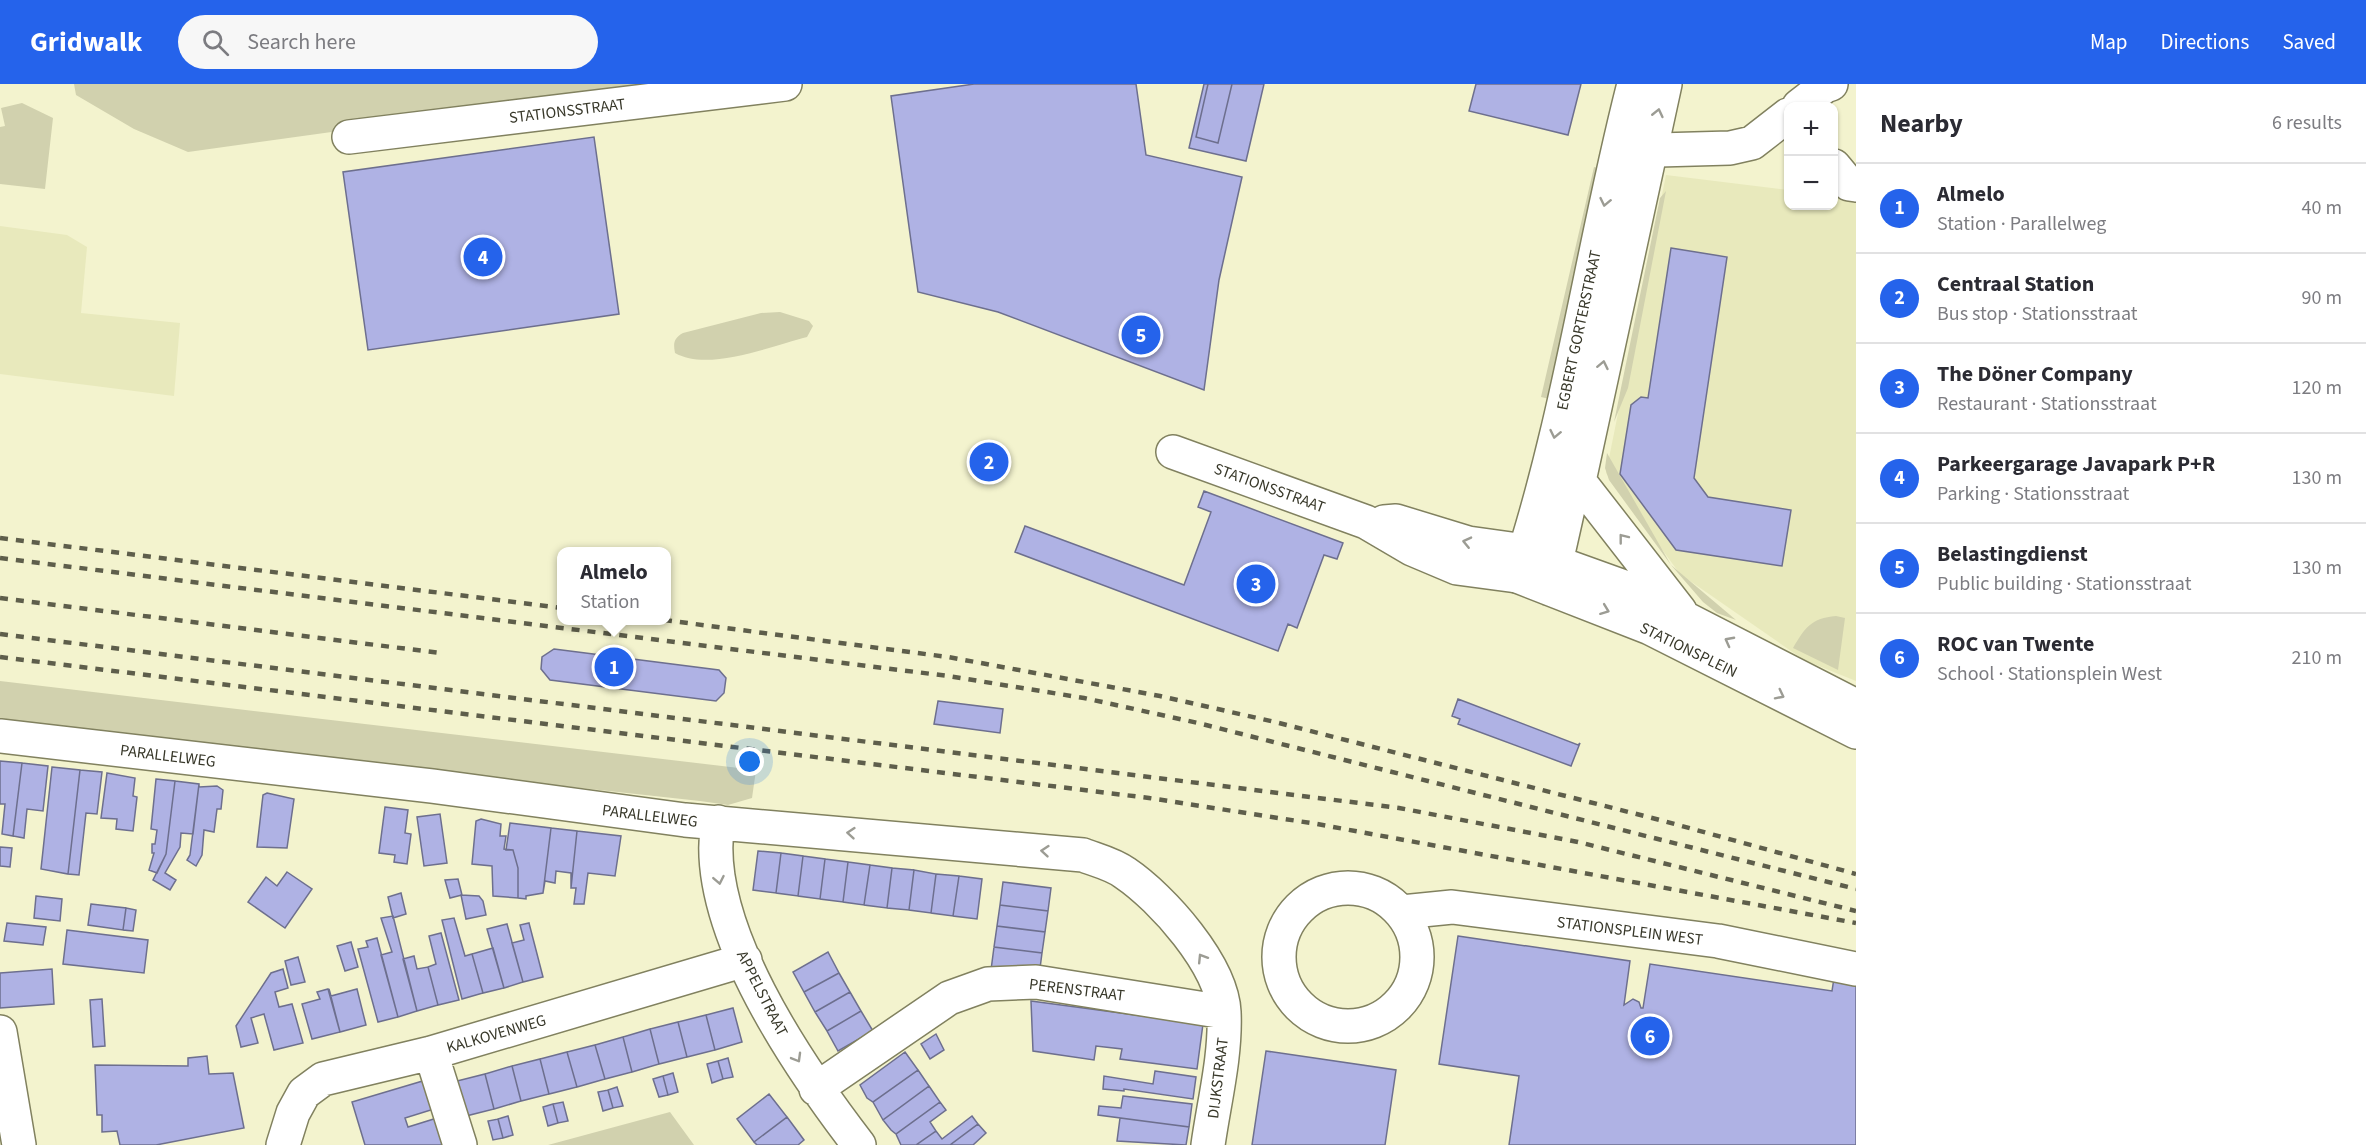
<!DOCTYPE html>
<meta charset="utf-8">
<style>
:root{--surface:#fff;--page:#f7f7f7;--text:#2b2b33;--muted:#7c7c81;--line:#e1e1e2;--accent:#2563eb}
body{margin:0;font-family:"Source Sans 3",sans-serif;background:var(--page);color:var(--text)}
.controls{position:absolute;right:18px;top:18px;display:grid;overflow:hidden;border-radius:12px;box-shadow:0 2px 4px #0004}
.controls button{width:54px;height:54px;display:grid;place-items:center;padding:0;border:0;border-bottom:2px solid var(--line);background:var(--surface);color:var(--text);font:30px sans-serif}
.you{position:absolute;left:750px;top:678px;width:21px;height:21px;margin:-15px;border:4px solid #fff;border-radius:50%;background:#1a73e8;box-shadow:0 0 0 9px #1a73e833}
.badge{display:grid;place-items:center;width:39px;height:39px;border-radius:50%;background:var(--accent);color:#fff;font-size:20px;font-weight:700}
.pin{position:absolute;translate:-50% -50%;border:3px solid #fff;box-shadow:0 2px 6px #0006}
.popup{position:absolute;left:557px;top:463px;width:114px;height:78px;box-sizing:border-box;display:grid;place-content:center;border-radius:12px;background:var(--surface);filter:drop-shadow(0 2px 4px #0005);font-size:20px;white-space:nowrap;color:var(--muted)}
.popup b{font-size:22px;color:var(--text)}
.popup::after{content:'';position:absolute;left:50%;top:100%;margin-left:-12px;border:12px solid transparent;border-top-color:var(--surface)}
.list{margin:0;padding:0;list-style:none}
h2{display:flex;justify-content:space-between;align-items:center;height:78px;margin:0;padding:0 24px;font-size:26px}
h2 small{font-size:20px;font-weight:400;color:var(--muted)}
.list li{display:grid;grid-template-columns:39px 1fr auto;gap:18px;align-items:center;box-sizing:border-box;height:90px;padding:0 24px;border-top:2px solid var(--line)}
.list b{display:block;font-size:22px;white-space:nowrap}
.list p{margin:0;font-size:20px;white-space:nowrap;color:var(--muted)}
.list em{font-size:20px;font-style:normal;color:var(--muted)}
.icon{flex:none;width:33px;height:33px;fill:none;stroke:currentColor;stroke-width:2;stroke-linecap:round;stroke-linejoin:round}
.map{position:relative;flex:none;width:1856px;height:1061px;overflow:hidden}
header{display:flex;align-items:center;gap:36px;box-sizing:border-box;height:84px;padding:0 30px;background:var(--accent);color:#fff}
header strong{font-size:28px}
nav{display:flex;gap:33px;margin-inline-start:auto;font-size:21px}
.search{width:420px;height:54px;background:var(--page);display:flex;align-items:center;gap:15px;box-sizing:border-box;padding:0 21px;border-radius:33px;color:var(--muted);font-size:22px}
main{display:flex}
aside{flex:1;background:var(--surface)}
.map>svg:first-child{display:block}
</style>
<header>
<strong>Gridwalk</strong>
<div class="search"><svg class="icon" aria-label="search" viewBox="0 0 24 24"><circle cx="10" cy="10" r="6"/><path d="M15 15l6 6"/></svg>Search here</div>
<nav><a>Map</a><a>Directions</a><a>Saved</a></nav>
</header>
<main>
<div class="map">
<svg width="1856" height="1061" viewBox="0 0 1856 1061">
<rect width="100%" height="100%" fill="#f3f3ce"/>
<!-- built -->
<path fill="#e8e9bc" d="M1666,91l122,15v16h46v-10l22,3v482l-52,-21 -124,-86 -74,-101z
M0,142l67,9 20,12 -6,66 99,10 -6,73 -174,-22z"/>
<!-- green -->
<path fill="#d1d1ae" d="M74,0h602l-488,68 -54,-23 -58,-34z
M22,19l31,15 -8,71 -45,-5v-57l5,-1 -4,-18z
M1594,83l12,3 -52,230 -13,-3z
M1666,107l-38,197 -14,34 46,-224z
M780,228l29,9 4,5 -6,11c-36,9 -99,35 -132,16 -2,-10 -1,-15 8,-20l78,-20z
M1607,369l64,112 65,55 -19,-7 -14,-11 -32,-37 -62,-85 -4,-12z
M1836,532l9,2 -7,52 -45,-22c12,-20 18,-30 43,-32z
M0,597l756,89 -4,28 -24,7 -28,-4 -700,-77z
M670,1028l24,33h-146z"/>
<!-- building -->
<path fill="#afb2e4" stroke="#6d6f8e" stroke-width="1.5" d="M974,0h162l10,71 96,22 -23,103 -15,110 -206,-78 -80,-20 -27,-196z
M1204,0h4l-12,53 22,6 14,-59h32l-18,77 -57,-13z
M1208,0h24l-14,59 -22,-6z
M1476,0h105l-13,51 -99,-24z
M594,53l25,177 -251,36 -25,-178z
M1671,164l56,9 -33,221 14,19 83,13 -9,56 -106,-16 -56,-76 11,-69 10,-8 7,1z
M1204,407l139,52 -6,16 -13,-4 -27,73 -9,-4 -10,27 -263,-99 10,-26 159,59 27,-73 -13,-5z
M554,565l165,21 7,8 -2,15 -8,8 -166,-21 -9,-11 1,-12z
M1458,615l120,46 2,-2 -9,23 -113,-42 2,-5 -8,-3z
M938,617l65,8 -3,24 -66,-9z
M0,677l22,2 -9,73 -11,-2 3,-30h-5z
M22,679l26,3 -5,45 -16,-2 -3,29 -11,-2z
M52,683l28,3 -12,104 -27,-5z
M80,686l22,2 -5,42 -11,-1 -7,62 -11,-1z
M107,689l28,5 -2,18 4,1 -4,34 -17,-2 1,-10 -16,-1z
M156,695l19,2 -9,73 -9,19 -8,-3 5,-17h-2v-9h3l2,-14 -6,-1z
M175,697l24,3 -6,50 -12,-1 -1,14 -15,26 11,7 -6,10 -17,-10 13,-26z
M199,700v3l18,-1 6,4 -2,19h-4l-3,23 -10,-2 -2,25 -6,11 -9,-6 3,-5z
M267,709l27,6 -7,49 -30,-1 6,-52z
M385,723l23,3 -3,23 6,1 -4,30 -13,-2 1,-7 -16,-2z
M440,730l7,49 -23,3 -7,-49z
M481,735l20,5 -1,12h6l-2,13 9,1 5,18v30l-25,-2 -1,-30 -20,-2 4,-43z
M510,739l41,5 -8,65 -17,3v3l-8,-1v-30l-5,-18h-7z
M551,744l26,3 -6,57v-15l-15,-2 -1,12 -10,-2 -2,12z
M577,747l44,5 -6,40 -27,-3 -4,31h-10l2,-16h-5z
M0,763l12,1 -2,19 -10,-1z
M758,767l23,2 -5,40 -23,-3z
M781,769l22,3 -5,40 -22,-3z
M803,772l22,3 -5,40 -22,-3z
M825,775l23,3 -5,40 -23,-3z
M848,778l22,3 -6,40 -21,-3z
M870,781l22,3 -5,40 -23,-3z
M892,784l22,2 -5,40 -22,-2z
M914,786l22,4 -5,39 -22,-3z
M287,788l25,17 -27,39 -37,-26 18,-25 11,9z
M936,790l23,2 -6,40 -22,-3z
M959,792l23,3 -5,40 -24,-3z
M458,795l4,16 -12,3 -5,-18z
M1003,798l48,6 -3,23 -48,-6z
M401,809l5,21 -13,4 -5,-21z
M461,811l18,1 4,5 3,14 -20,4z
M36,812l26,3 -2,22 -26,-3z
M91,820l35,4 -3,22 -35,-5z
M1000,821l48,6 -3,21 -48,-6z
M126,824l10,2 -3,21 -10,-1z
M393,832l24,95 -19,6 -17,-62 11,-3 -11,-34z
M454,834l11,38 7,-2 11,39 -21,6 -20,-79z
M7,839l39,4 -3,18 -39,-4z
M529,839l14,54 -20,5 -11,-39 12,-3 -4,-15z
M507,840l16,58 -19,6 -17,-59z
M997,842l48,6 -3,21 -48,-6z
M67,846l81,10 -4,33 -81,-9z
M441,849l18,67 -21,5 -10,-38 8,-3 -7,-28z
M1458,852l172,25 -6,44 9,-6 6,3 2,6h2l7,-44 182,27 2,-13 22,3v164h-347l10,-69 -80,-12z
M377,854l21,79 -20,5 -20,-73 10,-2 -2,-6z
M351,858l7,25 -13,4 -8,-25z
M994,863l48,6 -3,23 -48,-6z
M493,864l11,40 -21,5 -11,-39z
M828,868l11,21 -35,19 -11,-20z
M414,872l3,13 11,-2 10,38 -21,6 -14,-52z
M298,873l7,25 -14,3 -6,-24z
M52,885l2,35 -54,4v-35z
M283,885l5,19 -13,4 4,15 13,-3 11,39 -29,7 -10,-36 -13,4 7,25 -17,4 -5,-21 35,-53z
M839,889l11,19 -35,20 -11,-20z
M328,905l12,43 -28,7 -10,-35 18,-5 -3,-7z
M329,905l2,7 26,-7 9,36 -26,7z
M850,908l11,19 -34,20 -12,-19z
M102,915l3,47 -12,1 -3,-47z
M1031,917l172,23 -6,45 -77,-10 2,-10 -26,-3 -2,14 -61,-9z
M733,924l9,34 -27,8 -9,-35z
M861,927l12,20 -35,20 -11,-20z
M706,931l9,35 -28,7 -9,-35z
M678,938l9,35 -28,7 -9,-35z
M650,945l9,35 -27,8 -9,-35z
M936,950l8,16 -14,9 -9,-15z
M623,953l9,35 -27,7 -10,-34z
M595,961l10,34 -28,8 -10,-35z
M1266,967l130,19 -11,75h-133z
M567,968l10,35 -28,7 -9,-35z
M905,968l13,18 -45,32 -6,-4 -7,-13z
M207,972l2,18 24,-1 11,55 -88,17h-36l-3,-14 -15,1v-17h-5l-2,-50 93,1v-8z
M728,974l5,19 -10,2 -5,-18z
M540,975l9,35 -28,7 -9,-35z
M718,977l5,18 -11,4 -5,-19z
M512,982l9,35 -27,8 -9,-35z
M918,986l11,16 -46,34 -10,-18z
M1155,987l41,6 -3,22 -69,-10v2l-21,-2 1,-13 49,8z
M673,989l5,19 -10,3 -5,-19z
M485,990l9,35 -28,7 -9,-35z
M663,992l5,19 -9,2 -6,-18z
M426,996l8,29 -29,9 3,9 29,-9 8,27h-80l-13,-43z
M929,1002l11,16 -44,32 -5,-4 -8,-10z
M617,1003l6,19 -10,2 -5,-18z
M608,1006l5,18 -10,3 -5,-19z
M769,1010l18,23 -33,25 -17,-23z
M1123,1012l69,8 -3,23 -91,-12 1,-9 22,2z
M563,1018l5,19 -10,2 -5,-19z
M940,1018l6,8 -16,12 6,9 -20,14h-15l-5,-11z
M553,1020l5,19 -10,3 -5,-19z
M508,1032l5,19 -10,3 -5,-19z
M972,1032l6,8 -28,21h-34l20,-14 6,8z
M787,1033l17,23 -6,5h-41l-3,-3z
M1120,1034l69,9 -3,18 -69,-4z
M498,1035l5,19 -10,2 -5,-19z
M978,1040l8,9 -13,12h-23z"/>
<g fill="none" stroke-linecap="round" stroke-linejoin="round">
<defs>
<path id="minor" d="M1799,22l26,-20 6,-2
M349,53l436,-53
M1623,67l107,-3 22,-5 36,-28
M1834,82l15,18 7,1
M1173,368l193,70 46,27 45,19 60,8
M1384,438l12,-1 72,22 57,8
M0,652l432,50 253,34 398,35c13,5 30,9 42,18 37,25 97,92 99,139 2,44 -10,90 -16,133
M718,738c-18,102 81,245 141,323
M1279 873a69 69 0 1 1 138 0a69 69 0 1 1-138 0Z
M1402,828l50,-5 266,34 138,28
M0,948l19,113
M431,969l29,92
M816,1005l133,-91 39,-14 48,-2 188,30
M283,1061l10,-32 11,-20 19,-14 108,-26 314,-93"/>
<path id="major" d="M1634,0c-42,163 -64,332 -117,492l133,52 206,104
M1579,397l101,130
M1535,471l89,32 232,119
M1550,505l18,-80 11,-28 86,-397"/>
</defs>
<!-- minor casing -->
<use href="#minor" stroke="#81815f" stroke-width="36"/>
<!-- major casing -->
<use href="#major" stroke="#81815f" stroke-width="36"/>
<!-- minor -->
<use href="#minor" stroke="#fff" stroke-width="33"/>
<!-- major -->
<use href="#major" stroke="#fff" stroke-width="33"/>
<!-- rail -->
<path stroke="#5e5e4b" stroke-width="4.5" stroke-dasharray="8 8" stroke-linecap="butt" d="M0,454l562,70
M0,474l948,118 136,22 114,25 658,166
M0,514l440,55
M664,536l284,37 212,39 115,26 385,98 196,54
M0,550l1399,174 179,34 278,69
M0,573l1149,141 168,26 539,99"/>
</g>
<!-- one-way arrows -->
<defs><path id="oneway-chevron" d="M-2-3.5L2.5 0L-2 3.5" fill="none" stroke-width="1.6" stroke-linecap="round" stroke-linejoin="round" transform="scale(1.5)"/></defs>
<g stroke="#9c9c94">
<use href="#oneway-chevron" transform="translate(1658 29) rotate(-77)"/>
<use href="#oneway-chevron" transform="translate(1605 118) rotate(102)"/>
<use href="#oneway-chevron" transform="translate(1603 281) rotate(-78)"/>
<use href="#oneway-chevron" transform="translate(1555 350) rotate(102)"/>
<use href="#oneway-chevron" transform="translate(1623 454) rotate(-128)"/>
<use href="#oneway-chevron" transform="translate(1467 458) rotate(-167)"/>
<use href="#oneway-chevron" transform="translate(1605 526) rotate(21)"/>
<use href="#oneway-chevron" transform="translate(1729 557) rotate(-152)"/>
<use href="#oneway-chevron" transform="translate(1780 611) rotate(27)"/>
<use href="#oneway-chevron" transform="translate(851 749) rotate(-175)"/>
<use href="#oneway-chevron" transform="translate(1045 767) rotate(-175)"/>
<use href="#oneway-chevron" transform="translate(719 796) rotate(79)"/>
<use href="#oneway-chevron" transform="translate(1202 874) rotate(-122)"/>
<use href="#oneway-chevron" transform="translate(797 974) rotate(60)"/>
</g>
<g text-anchor="middle" stroke-width="4.5" stroke-linejoin="round" paint-order="stroke">
<!-- street labels -->
<g font-size="16" fill="#38382a" stroke="#fff">
<text transform="translate(567 26) rotate(-7)" y="6">STATIONSSTRAAT</text>
<text transform="translate(1578 246) rotate(-78)" y="6">EGBERT GORTERSTRAAT</text>
<text transform="translate(1270 403) rotate(20)" y="6">STATIONSSTRAAT</text>
<text transform="translate(1689 565) rotate(26)" y="6">STATIONSPLEIN</text>
<text transform="translate(168 671) rotate(7)" y="6">PARALLELWEG</text>
<text transform="translate(650 731) rotate(7)" y="6">PARALLELWEG</text>
<text transform="translate(1630 846) rotate(7)" y="6">STATIONSPLEIN WEST</text>
<text transform="translate(1077 905) rotate(7)" y="6">PERENSTRAAT</text>
<text transform="translate(763 909) rotate(63)" y="6">APPELSTRAAT</text>
<text transform="translate(496 949) rotate(-16)" y="6">KALKOVENWEG</text>
<text transform="translate(1217 994) rotate(-83)" y="6">DIJKSTRAAT</text>
</g>
</g>
</svg>
<div class="controls">
<button>+</button>
<button>−</button>
</div>
<div class="you"></div>
<div class="pin badge" style="left:614px;top:583px">1</div>
<div class="popup"><b>Almelo</b>Station</div>
<div class="pin badge" style="left:989px;top:378px">2</div>
<div class="pin badge" style="left:1256px;top:500px">3</div>
<div class="pin badge" style="left:483px;top:173px">4</div>
<div class="pin badge" style="left:1141px;top:251px">5</div>
<div class="pin badge" style="left:1650px;top:952px">6</div>
</div>
<aside>
<h2>Nearby<small>6 results</small></h2>
<ul class="list">
<li><span class="badge">1</span><div><b>Almelo</b><p>Station · Parallelweg</p></div><em>40 m</em></li>
<li><span class="badge">2</span><div><b>Centraal Station</b><p>Bus stop · Stationsstraat</p></div><em>90 m</em></li>
<li><span class="badge">3</span><div><b>The Döner Company</b><p>Restaurant · Stationsstraat</p></div><em>120 m</em></li>
<li><span class="badge">4</span><div><b>Parkeergarage Javapark P+R</b><p>Parking · Stationsstraat</p></div><em>130 m</em></li>
<li><span class="badge">5</span><div><b>Belastingdienst</b><p>Public building · Stationsstraat</p></div><em>130 m</em></li>
<li><span class="badge">6</span><div><b>ROC van Twente</b><p>School · Stationsplein West</p></div><em>210 m</em></li>
</ul>
</aside>
</main>
